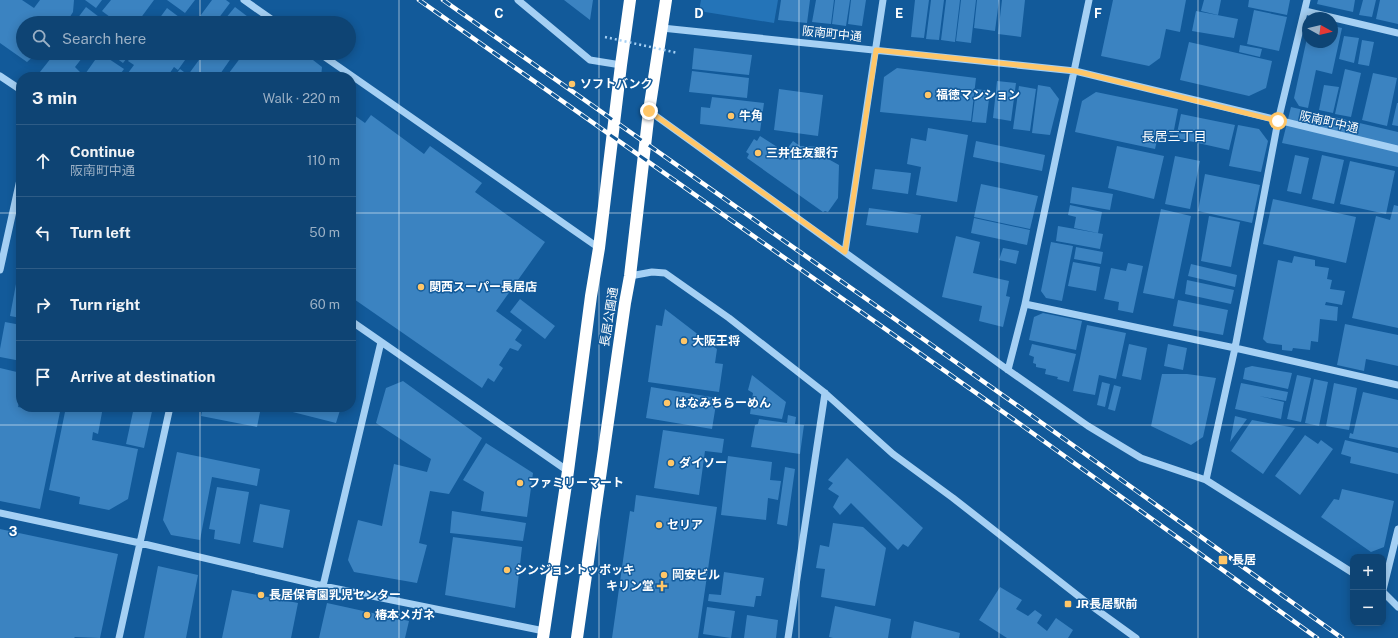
<!DOCTYPE html>
<meta charset="utf-8">
<style>
:root{--surface:#0e4474;--page:#174b79;--text:#f1f3f6;--muted:#9bb0c5;--line:#2e5c86}
body{margin:0;font-family:"Public Sans","Noto Sans JP",sans-serif;background:var(--page);color:var(--text)}
.controls{position:absolute;right:12px;bottom:12px;display:grid;overflow:hidden;border-radius:8px;box-shadow:0 2px 10px #0003}
.controls button{width:36px;height:36px;display:grid;place-items:center;padding:0;border:0;border-bottom:1px solid var(--line);background:var(--surface);color:var(--text);font:20px sans-serif}
.compass{position:absolute;left:1302px;top:12px;width:36px;height:36px;border-radius:50%;background:var(--surface);box-shadow:0 2px 10px #0003;rotate:98deg}
.stop{position:absolute;width:12px;height:12px;margin:-9px;border:3px solid #ffc668;border-radius:50%;background:#fff}
.stop.end{background:#ffc668;border-color:#fff;box-shadow:0 1px 4px #0008}
.list{margin:0;padding:0;list-style:none}
h2{display:flex;justify-content:space-between;align-items:center;height:52px;margin:0;padding:0 16px;font-size:17px}
h2 small{font-size:13px;font-weight:400;color:var(--muted)}
.list li{display:grid;grid-template-columns:26px 1fr auto;gap:12px;align-items:center;box-sizing:border-box;height:72px;padding:0 16px;border-top:1px solid var(--line)}
.list b{display:block;font-size:15px;white-space:nowrap}
.list p{margin:0;font-size:13px;white-space:nowrap;color:var(--muted)}
.list em{font-size:13px;font-style:normal;color:var(--muted)}
.icon{flex:none;width:22px;height:22px;fill:none;stroke:currentColor;stroke-width:2;stroke-linecap:round;stroke-linejoin:round}
.map{position:relative;flex:none;width:1398px;height:638px;overflow:hidden}
.search{position:absolute;background:var(--surface);box-shadow:0 2px 10px #0003;left:16px;top:16px;width:340px;height:44px;display:flex;align-items:center;gap:10px;box-sizing:border-box;padding:0 14px;border-radius:22px;color:var(--muted);font-size:15px}
.panel{position:absolute;background:var(--surface);box-shadow:0 2px 10px #0003;left:16px;top:72px;width:340px;height:340px;border-radius:16px}
.map>svg:first-child{display:block}
</style>
<div class="map">
<svg width="1398" height="638" viewBox="0 0 1398 638">
<rect width="100%" height="100%" fill="#125a9a"/>
<!-- green -->
<path fill="#2474b8" d="M701,0h77l-4,23 -75,-12z"/>
<!-- building -->
<path fill="#3b83c1" d="M0,0h22l12,8 6,-8h34l-1,12 -7,11h-43v30h14l-10,9 -27,-19z
M85,0h17l-6,8z
M111,0h43l-17,23h-19l-16,-12z
M167,0h28l-10,13z
M212,0h14l4,3 -15,20h-20z
M564,0h29l-3,20z
M781,0h29l-3,23 -29,-3z
M816,0h18l-3,24 -19,-2z
M835,0h15l-4,26 -14,-2z
M851,0h15l-4,26 -14,-2z
M915,0h14l-5,38 -13,-1z
M931,0h13l-5,40 -13,-1z
M946,0h14l-5,42 -14,-2z
M961,0h15l-5,43 -15,-2z
M977,0h22l-4,31 -21,-3z
M1002,0h23l-4,37 -23,-3z
M1113,0h73l-6,32 -14,-3 -6,29 -11,8 -48,-10z
M1204,0h17l-3,15 -17,-4z
M1249,0h41l-3,15 -39,-8z
M1318,0h37l-2,12 -36,-8z
M1363,0h13l-4,17 -13,-2z
M1380,0h18v24l-22,-5z
M86,7l21,16h-33z
M235,7l21,16h-26l-5,-4z
M167,8l20,15h-31z
M1254,10l33,7 -8,34 -32,-7z
M1196,11l42,8 -4,19 -42,-7z
M1332,26l10,2 -10,46 -16,-4 -8,38 -9,-2 -5,-8 13,-60 1,4h24z
M1344,36l15,2 -5,25 -15,-4z
M1362,40l12,2 -5,24 -11,-2z
M1189,42l83,19 -6,27 -17,8 -69,-16z
M1240,45l22,4 -2,8 -21,-5z
M694,48l58,7 -3,20 -57,-6z
M55,53h31l-11,14 5,5 -4,5h-40z
M100,53l24,16 -6,8h-35z
M109,53h22l-8,10z
M134,53h56l-12,17 -4,-3 -7,10h-37l1,-2 -3,-2 6,-8 -6,-4z
M204,53l30,1 -16,23h-44l6,-8 8,6z
M244,53h60l18,14 -1,10h-95z
M897,68l79,10 -5,43 -91,-9 4,-35z
M1345,69l16,4 -10,44 -16,-3z
M692,71l57,7 -2,20 -58,-6z
M1373,73l24,5 -10,48 -25,-6z
M997,81l19,2 -5,38 -18,-3z
M1038,85l12,2 9,12 -9,36 -18,-2z
M1324,85l15,2 -6,26 -14,-3z
M1019,86l17,3 -6,42 -17,-2z
M779,89l44,6 -5,41 -44,-6z
M976,89l14,2 -4,32 -14,-1z
M1096,92l82,17 -5,26 -14,-3 -4,17 -80,-17 7,-31z
M712,97l52,6 -4,28 -60,-7 1,-17 9,1z
M1397,103h1v23l-6,-1z
M1291,107l107,25v35l-116,-24z
M351,113l14,10 6,-8 53,39 6,-8 52,37 -7,9 70,50 -49,69 26,19 -7,10 7,5 -4,6 -8,-3 -11,17 4,3 -9,14 -6,-4 -6,10 -131,-91z
M1181,114l54,11 -6,25 -53,-12z
M1238,125l21,4 9,12 -7,31 -32,-6z
M928,128l40,7 -11,67 -41,-7 5,-28 -14,-3 4,-26 15,3z
M760,136l25,16 8,-11 7,5 23,1 -2,8 18,10 -1,33 -10,14 -3,-1 -2,1 -76,-54 2,-4 -3,-2 8,-13 3,2z
M976,141l69,14 -3,16 -69,-14z
M1117,146l47,10 -10,43 -46,-11z
M1295,155l14,3 -8,36 -14,-3z
M1322,155l22,5 -10,44 -22,-5z
M1175,156l25,5 -10,48 -25,-5z
M1350,161l45,10 -9,43 -46,-10z
M875,169l36,4 -3,21 -36,-5z
M1205,174l55,11 -8,38 -54,-12z
M981,184l57,12 -8,33 -56,-12z
M1072,187l41,7 -3,16 -40,-7z
M1273,199l83,18 -10,46 -83,-19z
M1070,205l32,7 -4,21 -24,-5 2,-11 -8,-2z
M1394,205l4,1v122l-46,-10 24,-102 14,4z
M869,208l52,7 -3,18 -52,-8z
M1161,209l30,7 -17,83 -31,-6z
M1209,216l31,6 -9,45 -30,-6z
M974,218l56,12 -3,15 -56,-12z
M1058,226l45,8 -3,15 -44,-8z
M956,236l24,6 -7,31 36,8 -3,15 4,1 -7,30 -24,-6 3,-15 -40,-9z
M1051,242l22,4 -11,55 -16,-3 -5,-7z
M1076,247l27,5 -2,12 -27,-5z
M1003,248l16,3 -3,13 -17,-4z
M1294,256l21,4v6l14,2 -2,11 5,1 -2,9 15,2 -3,14 -16,-3 -1,3 13,2 -1,14 -17,-2 -2,23 -7,-1 -1,9 -17,-2 -1,3 -10,-1v-5l-15,-2 -4,-4 15,-79 14,3z
M1073,262l27,5 -4,24 -28,-5z
M1128,263l15,3 -10,47 -15,-3 1,-8 -15,-3 7,-31 15,3z
M1191,264l46,11 -2,12 -47,-11z
M19,268l2,1v49l-11,-2z
M1187,280l47,10 -3,14 -46,-10z
M520,299l35,27 -10,13 -35,-27z
M1178,300l50,10 -5,25 -50,-9z
M665,309l52,40 -2,14 8,1 -4,28 -71,-10 8,-57 6,1z
M1043,313l39,8 -6,29 -47,-10 5,-23z
M5,322l16,3v36l-21,-4v-8z
M1345,324l53,11v31l-32,-7 -2,12 -27,-6z
M1087,325l39,8 -10,46 -17,-4 -4,20 -22,-4z
M1032,344l44,10 -7,28 -12,-3 1,-2 -13,-3 1,-5 -10,-2v-3l-3,-1 1,-6 -5,-2z
M1129,344l18,4 -6,32 -19,-4z
M1168,344l19,4 -4,22 -19,-4z
M351,348l5,3 -4,26h-1z
M1252,366l40,7 -4,16 -45,-10 2,-11z
M0,368l21,5v20l-3,14 23,4v-4h20l-21,102 -40,-8z
M1162,374h25l29,4 -13,59 -12,8 -40,-19z
M752,375l34,27 -4,17 -32,-5 3,-21 -5,-3z
M1297,375l14,3 -10,44 -14,-3z
M1314,379l14,3 -9,44 -14,-3z
M403,381l79,57 -33,56 -19,-3 -11,52 8,2 -10,38 -63,-11 -6,-12 10,-40 24,6 12,-62 33,8 4,-13 -55,-36 10,-35z
M1102,382l8,2 -5,23 -8,-2z
M1241,383l47,9 -2,9 -27,-5 25,6 -3,17 -46,-10z
M1334,383l23,5 -8,42 -23,-4z
M1114,385l7,2 -6,24 -7,-2z
M651,387l66,11 -5,31 -66,-11z
M1363,392l35,8v48l-49,-10 1,-5 3,1z
M66,407h37l-5,27 -5,-2 -1,8 46,9 -10,50 -19,11 -30,-6 1,-7 -31,-7z
M134,407h19l-9,41 -18,-4z
M203,407h58l-4,20 -56,-11z
M273,407h68l-5,16z
M788,415l8,2 -1,7 9,1 -4,29 -49,-7 4,-22 3,-1 1,-5 28,4z
M1235,416l12,3 -17,23z
M1252,420l43,8 -32,46 -32,-23z
M663,430l61,9 -2,14 -17,-2 -6,44 -45,-7z
M1305,435l13,9 3,-4 12,9 -33,46 -25,-19z
M1345,440l53,13v21l-48,-11 1,-6 -10,-3z
M486,443l47,30 -6,44 -46,-6 3,-19 -21,-12z
M177,452l83,17 -3,17 -45,-9 -12,63 -29,-5 -8,-15z
M728,456l44,6 -2,18 11,1 -3,19 -10,-2 -2,22 -45,-5z
M847,458l76,70 -15,19 -5,-3 -5,6 -47,-47 -11,12 -7,-8 6,-11 -11,-7 5,-6 -5,-3z
M785,467l10,2 -8,57 -10,-2z
M217,487l32,5 -9,52 -26,-5 1,-9 -6,-1z
M1342,489l52,12 -10,46 -13,5 -50,-35 13,-18 5,1z
M636,495l81,12 -19,131h-86l18,-127 4,1z
M260,504l30,6 -7,38 -30,-6z
M452,511l74,12 -3,18 -73,-8z
M833,523l30,4 23,21 -11,58 -54,-9 4,-28 -9,-1 4,-23 9,2z
M0,529l118,25 -18,84 -25,-1 -1,1h-74z
M453,537l69,10 -7,61 -70,-13z
M158,566l40,9 -12,63h-42z
M724,572l40,6 -3,18h-5l-2,11 -46,-6 1,-7 12,1z
M1000,587l22,13 -6,9 12,7 7,-6 7,5 -5,8 10,8 9,-13 17,12 -5,8h-61l-28,-18z
M232,590l66,13 -7,35h-69z
M327,603l82,18 -4,17h-86z
M835,606l56,13 -3,19h-55l-4,-1z
M707,607l28,4 -4,27 -28,-4z
M747,615l31,5 -2,18h-32z
M914,621l46,12 -1,5h-48z"/>
<g fill="none" stroke-linecap="round" stroke-linejoin="round">
<!-- minor -->
<path stroke="#a5d0f4" stroke-width="7" d="M244,0l33,23
M518,0l72,60 31,5
M1305,11l93,22
M662,28l413,43 323,78
M319,53l280,195
M0,76l21,14
M649,111l359,259 80,56 53,32 65,22 147,93
M845,252l38,-252
M0,270l21,-95
M630,276l22,-4 13,1 64,45 96,75 68,61 60,44 133,104 50,36
M1025,304l210,44 163,37
M351,321l217,150
M1008,370l17,-66 64,-304
M1206,480l29,-132 43,-227 29,-121
M0,513l140,30 183,43 221,45
M323,586l58,-244
M1383,590l15,-61
M1383,592l15,15
M119,638l51,-231
M788,638l37,-245"/>
<!-- highway -->
<path stroke="#fff" stroke-width="12" d="M543,638l25,-167 23,-175 8,-48 22,-183 9,-65
M577,638l48,-335 5,-27 19,-165 17,-111"/>
<defs>
<path id="rail" d="M419,0l601,424 297,214
M443,0l585,413 314,225"/>
</defs>
<!-- rail casing -->
<use href="#rail" stroke="#fff" stroke-width="4.5"/>
<!-- rail -->
<use href="#rail" stroke="#125a9a" stroke-width="3" stroke-dasharray="9" stroke-linecap="butt"/>
<!-- path-bridge -->
<path stroke="#a5d0f4" stroke-width="2.5" stroke-dasharray="2 3" stroke-linecap="butt" d="M605,37l73,16"/>
</g>
<g fill="none" stroke-linecap="round" stroke-linejoin="round">
<!-- route -->
<path stroke="#ffc668" stroke-width="5" d="M649,111l196,141 31,-202 199,21 203,50"/>
</g>
<!-- grid -->
<path fill="none" stroke="#fff" stroke-width="1" stroke-opacity="0.55" d="M200,0v23M399,0v638M599,0v638M799,0v638M999,0v638M1198,0v638M200,53v24M0,213h21M351,213h1047M200,407v231M0,425h1398"/>
<!-- markers -->
<g fill="#ffc668" stroke="#125a9a" stroke-width="1.5">
<circle cx="572" cy="84" r="4"/>
<circle cx="928" cy="95" r="4"/>
<circle cx="731" cy="116" r="4"/>
<circle cx="758" cy="153" r="4"/>
<circle cx="421" cy="287" r="4"/>
<circle cx="684" cy="341" r="4"/>
<circle cx="667" cy="403" r="4"/>
<circle cx="671" cy="463" r="4"/>
<circle cx="520" cy="483" r="4"/>
<circle cx="659" cy="525" r="4"/>
<rect x="1218" y="555" width="10" height="10" rx="2"/>
<circle cx="507" cy="570" r="4"/>
<circle cx="664" cy="575" r="4"/>
<path d="M660 580h4v4h4v4h-4v4h-4v-4h-4v-4h4z"/>
<circle cx="261" cy="595" r="4"/>
<rect x="1064" y="600" width="8" height="8" rx="2"/>
<circle cx="367" cy="615" r="4"/>
</g>
<g text-anchor="middle" stroke-width="3" stroke-linejoin="round" paint-order="stroke">
<!-- street labels -->
<g font-size="12" fill="#fff" stroke="#125a9a">
<text transform="translate(832 34) rotate(6)" y="4">阪南町中通</text>
<text transform="translate(1329 122) rotate(13)" y="4">阪南町中通</text>
<text transform="translate(609 317) rotate(-81)" y="4">長居公園通</text>
</g>
<!-- poi labels -->
<g font-size="12" font-weight="bold" fill="#fff" stroke="#125a9a" text-anchor="start">
<text x="580" y="88">ソフトバンク</text>
<text x="936" y="99">福徳マンション</text>
<text x="739" y="120">牛角</text>
<text x="766" y="157">三井住友銀行</text>
<text x="429" y="291">関西スーパー長居店</text>
<text x="692" y="345">大阪王将</text>
<text x="675" y="407">はなみちらーめん</text>
<text x="679" y="467">ダイソー</text>
<text x="528" y="487">ファミリーマート</text>
<text x="667" y="529">セリア</text>
<text x="1232" y="564">長居</text>
<text x="515" y="574">シンジョントッポッキ</text>
<text x="672" y="579">岡安ビル</text>
<text x="654" y="590" text-anchor="end">キリン堂</text>
<text x="269" y="599">長居保育園乳児センター</text>
<text x="1076" y="608">JR長居駅前</text>
<text x="375" y="619">椿本メガネ</text>
</g>
<!-- neighbourhood labels -->
<g font-size="13" fill="#fff" stroke="#125a9a">
<text x="1174" y="141">長居三丁目</text>
</g>
</g>
<g font-size="13" text-anchor="middle" font-weight="bold" fill="#fff" stroke="#125a9a" stroke-width="3" stroke-linejoin="round" paint-order="stroke">
<text x="499" y="18">C</text>
<text x="699" y="18">D</text>
<text x="899" y="18">E</text>
<text x="1098" y="18">F</text>
<text x="13" y="536">3</text>
</g>
</svg>
<div class="controls">
<button>+</button>
<button>−</button>
</div>
<svg class="compass" viewBox="-18 -18 36 36"><path d="M0-13l5 13h-10z" fill="#e53935"/><path d="M0 13l5-13h-10z" fill="#9bb0c5"/></svg>
<div class="stop" style="left:1278px;top:121px"></div>
<div class="stop end" style="left:649px;top:111px"></div>
<div class="search"><svg class="icon" aria-label="search" viewBox="0 0 24 24"><circle cx="10" cy="10" r="6"/><path d="M15 15l6 6"/></svg>Search here</div>
<section class="panel">
<h2>3 min<small>Walk · 220 m</small></h2>
<ul class="list">
<li><svg class="icon" aria-label="ahead" viewBox="0 0 24 24"><path d="M12 20V5M6 11l6-6 6 6"/></svg><div><b>Continue</b><p>阪南町中通</p></div><em>110 m</em></li>
<li><svg class="icon" aria-label="left" viewBox="0 0 24 24"><path d="M17 20v-9H6M10 6l-5 5 5 5"/></svg><div><b>Turn left</b></div><em>50 m</em></li>
<li><svg class="icon" aria-label="right" viewBox="0 0 24 24"><path d="M7 20v-9h11M14 6l5 5-5 5"/></svg><div><b>Turn right</b></div><em>60 m</em></li>
<li><svg class="icon" aria-label="arrive" viewBox="0 0 24 24"><path d="M6 21V4h12l-3 4 3 4H6"/></svg><div><b>Arrive at destination</b></div></li>
</ul>
</section>
</div>
